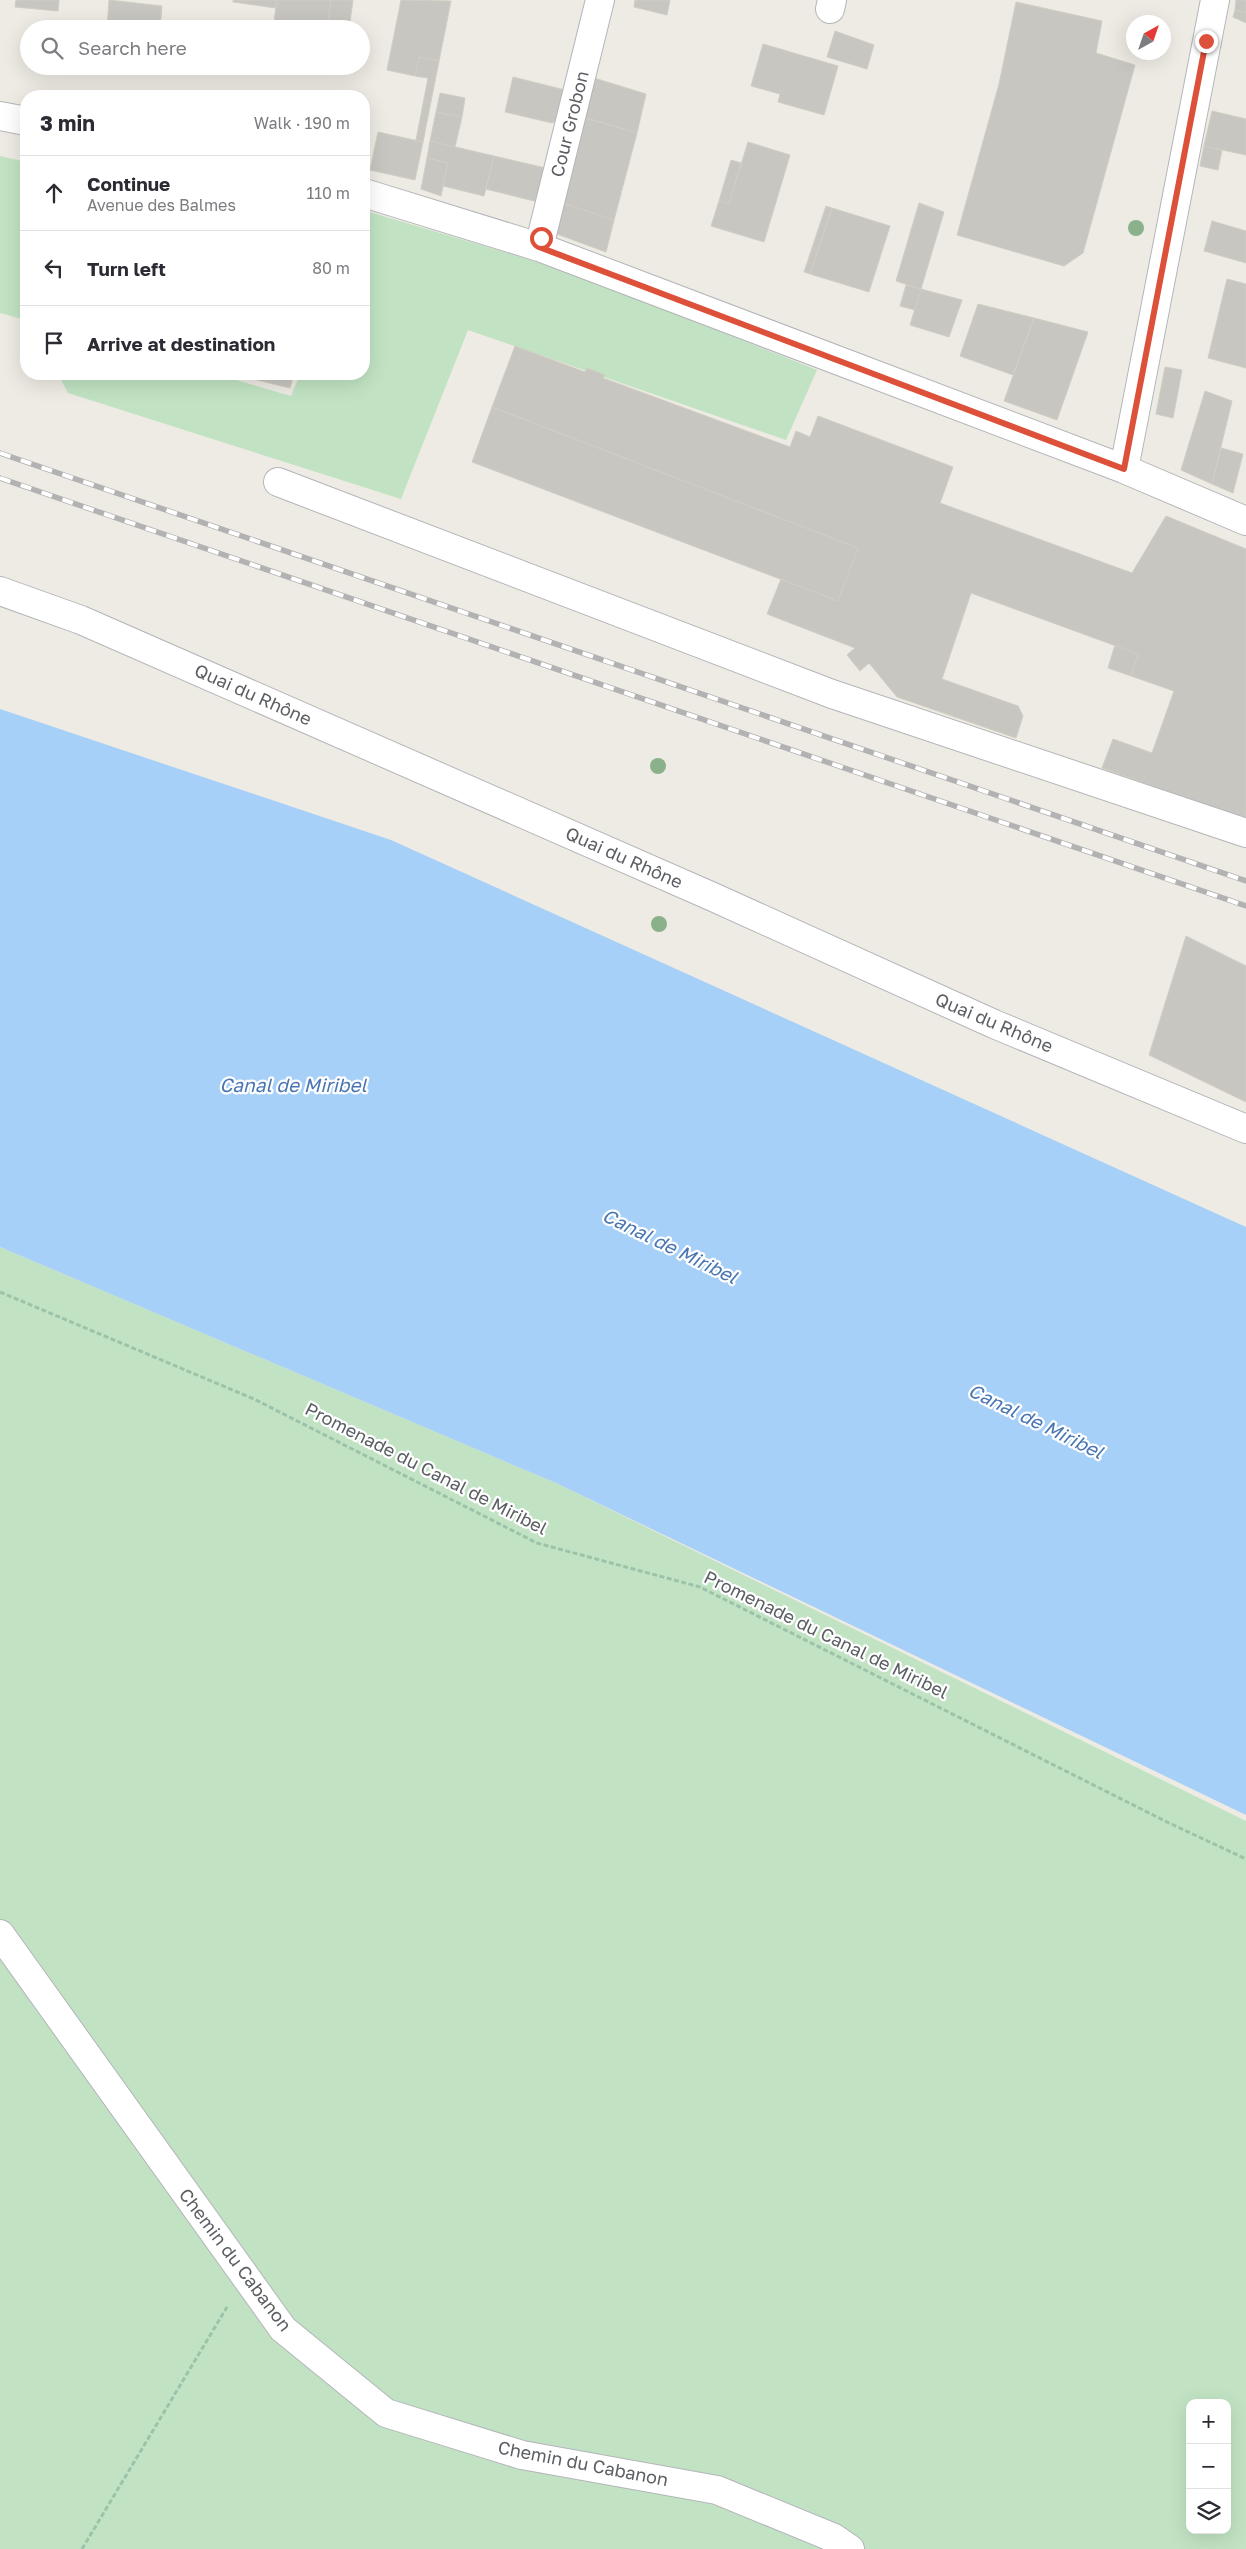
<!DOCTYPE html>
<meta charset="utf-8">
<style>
:root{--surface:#fff;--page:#f7f7f7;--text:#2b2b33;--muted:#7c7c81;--line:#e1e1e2}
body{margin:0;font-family:"Golos Text",sans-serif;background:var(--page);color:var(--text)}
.controls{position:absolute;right:15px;bottom:15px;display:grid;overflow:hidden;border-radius:10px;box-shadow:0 5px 20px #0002}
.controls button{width:45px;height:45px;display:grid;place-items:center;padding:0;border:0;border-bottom:1px solid var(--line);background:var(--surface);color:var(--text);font:25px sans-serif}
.compass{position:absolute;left:1126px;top:15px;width:45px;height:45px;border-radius:50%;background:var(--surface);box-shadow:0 5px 20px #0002;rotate:40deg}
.stop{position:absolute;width:15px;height:15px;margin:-11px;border:4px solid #dd5039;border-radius:50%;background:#fff}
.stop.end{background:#dd5039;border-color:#fff;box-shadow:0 1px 5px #0008}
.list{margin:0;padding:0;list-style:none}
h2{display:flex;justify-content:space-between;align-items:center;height:65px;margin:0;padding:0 20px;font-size:21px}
h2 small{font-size:16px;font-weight:400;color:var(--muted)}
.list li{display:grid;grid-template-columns:32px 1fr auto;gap:15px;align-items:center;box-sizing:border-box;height:75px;padding:0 20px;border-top:1px solid var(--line)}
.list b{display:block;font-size:19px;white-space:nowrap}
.list p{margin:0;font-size:16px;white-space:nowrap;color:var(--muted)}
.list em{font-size:16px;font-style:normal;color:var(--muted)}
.icon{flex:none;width:28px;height:28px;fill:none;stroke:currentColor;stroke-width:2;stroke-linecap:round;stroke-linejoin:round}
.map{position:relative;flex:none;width:1246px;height:2549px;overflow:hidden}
.search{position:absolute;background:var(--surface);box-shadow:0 5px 20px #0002;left:20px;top:20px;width:350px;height:55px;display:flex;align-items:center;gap:12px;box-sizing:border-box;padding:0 18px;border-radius:28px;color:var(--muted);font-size:19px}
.panel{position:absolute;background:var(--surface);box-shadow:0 5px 20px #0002;left:20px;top:90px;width:350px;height:290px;border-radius:20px}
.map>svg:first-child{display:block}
</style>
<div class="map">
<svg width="1246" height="2549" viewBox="0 0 1246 2549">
<rect width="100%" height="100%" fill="#edebe3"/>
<!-- green -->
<path fill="#c1e3c3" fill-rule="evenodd" d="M0,156l26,6v158l-26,-7z
M366,211l205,61 246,98 -31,70 -318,-110 -67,169 -333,-106 -10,-19h157l76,22 9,-22h64v-156z
M0,1247l556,236 690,338v728h-1246zM1190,2403h37v127h-37z"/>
<!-- water -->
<path fill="#a7d0f9" d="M0,709l391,131 855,387v588l-690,-332 -556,-236z"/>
<!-- building -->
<path fill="#c8c6c0" stroke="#d1cdc2" d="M16,0h43l-1,11 -43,-4z
M109,0l53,6 -2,23h-53z
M233,0h44l-1,8 -43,-6z
M277,0h54l-4,29h-54z
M331,0h22l-4,29h-22z
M401,0l50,1 -12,60 -20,-4 -4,19 -28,-6z
M635,0h35l-3,15 -33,-8z
M1236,0h10v13l-11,-3z
M1016,2l86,19 -6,32 39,12 -52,188 -19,13 -107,-31 42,-151z
M1235,10l11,3v10l-13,-6z
M835,31l39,14 -7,24 -40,-12z
M763,44l75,22 -14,49 -46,-13 2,-8 -29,-8z
M419,57l20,4 -16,81 -7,-2 12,-62 -13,-2z
M134,66h22v4z
M513,77l56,14 -6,27 -11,5 -47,-11z
M594,78l52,16 -9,39 -53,-16z
M440,93l25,5 -3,19 -26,-5z
M1212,111l34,8v36l-42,-9z
M436,112l26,5 -7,30 -25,-6z
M585,118l52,15 -23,87 -51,-17z
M378,132l45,10 -8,38 -45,-10z
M430,141l64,15 -10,40 -41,-10 5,-23 -21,-5z
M748,142l42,13 -26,87 -53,-16 8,-25 10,3z
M1204,146l18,4 -4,20 -18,-4z
M494,156l56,13 -8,34 -56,-14z
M427,158l21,5 -7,33 -20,-7z
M731,160l10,3 -12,41 -10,-3z
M563,203l51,17 -8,32 -52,-19z
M919,203l25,9 -23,77 -25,-8z
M826,206l6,2 -22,66 -6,-2z
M832,208l58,18 -21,66 -59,-18z
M1212,221l34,10v32l-42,-12z
M1227,279l19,5v84l-38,-10z
M906,285l15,4 -6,21 -15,-4z
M921,289l41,11 -13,37 -39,-12z
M978,304l56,14 -21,57 -53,-19z
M1034,318l54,14 -31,88 -53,-19z
M515,346l70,26 2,-4 18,7 -2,3 187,69 6,-16 14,6 8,-21 135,51 -13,36 192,70 34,-57 80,33v270l-144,-51 11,-29 39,14 22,-62 -43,-15 7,-22 -167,-61 -29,86 76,27 5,10 -7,22 -119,-41 -28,-34 -9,8 -13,-16 8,-7 -88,-34 14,-35 57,22 20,-53 -366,-141z
M1165,367l17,3 -9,48 -17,-4z
M232,374h62l-4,14z
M1205,391l27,10 -20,83 -31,-14z
M492,407l366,141 -20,53 -366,-139z
M1221,448l22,6 -10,39 -21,-9z
M1115,645l23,9 -7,22 -23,-8z
M1186,936l60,30v136l-97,-47z"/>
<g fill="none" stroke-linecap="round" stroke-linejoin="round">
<defs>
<path id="minor" d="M830,9l2,-9
M0,116l26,5
M364,193l175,54 585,222 122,52
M539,247l61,-247
M1124,469l91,-469
M278,482l554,212 414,139
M0,591l81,29 632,277 281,127 252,105
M0,1934l283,395 103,84 136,42 195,35 117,48 16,11"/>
</defs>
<!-- minor casing -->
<use href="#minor" stroke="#b4b5b9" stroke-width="30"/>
<!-- path -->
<path stroke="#9bc3a9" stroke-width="3" stroke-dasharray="5 2.5" stroke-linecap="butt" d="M0,1292l254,107 283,144 163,44 467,235 79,37
M82,2549l145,-242"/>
<!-- minor -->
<use href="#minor" stroke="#fff" stroke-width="28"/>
<defs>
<path id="rail" d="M0,453l1246,428
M0,478l1246,428"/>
</defs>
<!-- rail casing -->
<use href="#rail" stroke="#b2b2b3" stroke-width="5.5"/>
<!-- rail -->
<use href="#rail" stroke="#fff" stroke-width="4" stroke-dasharray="11" stroke-linecap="butt"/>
</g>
<!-- trees -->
<g fill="#8bb18b">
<circle cx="1136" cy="228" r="8"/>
<circle cx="658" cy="766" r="8"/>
<circle cx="659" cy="924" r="8"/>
</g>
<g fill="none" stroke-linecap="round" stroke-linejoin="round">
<!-- route -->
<path stroke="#dd5039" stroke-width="6" d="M541,238l-2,9 585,222 82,-428"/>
</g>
<g text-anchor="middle" stroke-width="4.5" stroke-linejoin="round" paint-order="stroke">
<!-- street labels -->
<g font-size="18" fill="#5b5e63" stroke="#fff">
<text transform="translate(570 124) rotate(-76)" y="6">Cour Grobon</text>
<text transform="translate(253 695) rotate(24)" y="6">Quai du Rhône</text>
<text transform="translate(624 858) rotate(24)" y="6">Quai du Rhône</text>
<text transform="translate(994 1023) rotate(23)" y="6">Quai du Rhône</text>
<text transform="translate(426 1469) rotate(27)" y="6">Promenade du Canal de Miribel</text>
<text transform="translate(826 1635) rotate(26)" y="6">Promenade du Canal de Miribel</text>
<text transform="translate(235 2260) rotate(53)" y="6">Chemin du Cabanon</text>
<text transform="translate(583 2464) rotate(11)" y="6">Chemin du Cabanon</text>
</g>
<!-- water labels -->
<g font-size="19" font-style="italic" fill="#4976b2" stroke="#fff">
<text x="293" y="1092">Canal de Miribel</text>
<text transform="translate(670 1246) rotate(26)" y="7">Canal de Miribel</text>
<text transform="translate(1036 1421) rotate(26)" y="7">Canal de Miribel</text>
</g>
</g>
</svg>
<div class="controls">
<button>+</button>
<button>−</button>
<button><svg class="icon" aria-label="layers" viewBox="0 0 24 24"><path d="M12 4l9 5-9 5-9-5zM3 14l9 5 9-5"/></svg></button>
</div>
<svg class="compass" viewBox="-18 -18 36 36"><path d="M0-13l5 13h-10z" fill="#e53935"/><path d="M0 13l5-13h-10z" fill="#7c7c81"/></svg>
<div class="stop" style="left:541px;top:238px"></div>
<div class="stop end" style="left:1206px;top:41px"></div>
<div class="search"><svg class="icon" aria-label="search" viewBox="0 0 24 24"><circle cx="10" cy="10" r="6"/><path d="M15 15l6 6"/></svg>Search here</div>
<section class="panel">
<h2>3 min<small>Walk · 190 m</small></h2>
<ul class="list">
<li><svg class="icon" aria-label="ahead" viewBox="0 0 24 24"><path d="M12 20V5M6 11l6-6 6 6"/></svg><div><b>Continue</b><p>Avenue des Balmes</p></div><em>110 m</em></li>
<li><svg class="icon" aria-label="left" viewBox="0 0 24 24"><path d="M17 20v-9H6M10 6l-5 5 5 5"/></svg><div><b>Turn left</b></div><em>80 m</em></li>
<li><svg class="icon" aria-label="arrive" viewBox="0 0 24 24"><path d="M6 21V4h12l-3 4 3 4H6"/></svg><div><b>Arrive at destination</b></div></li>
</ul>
</section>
</div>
